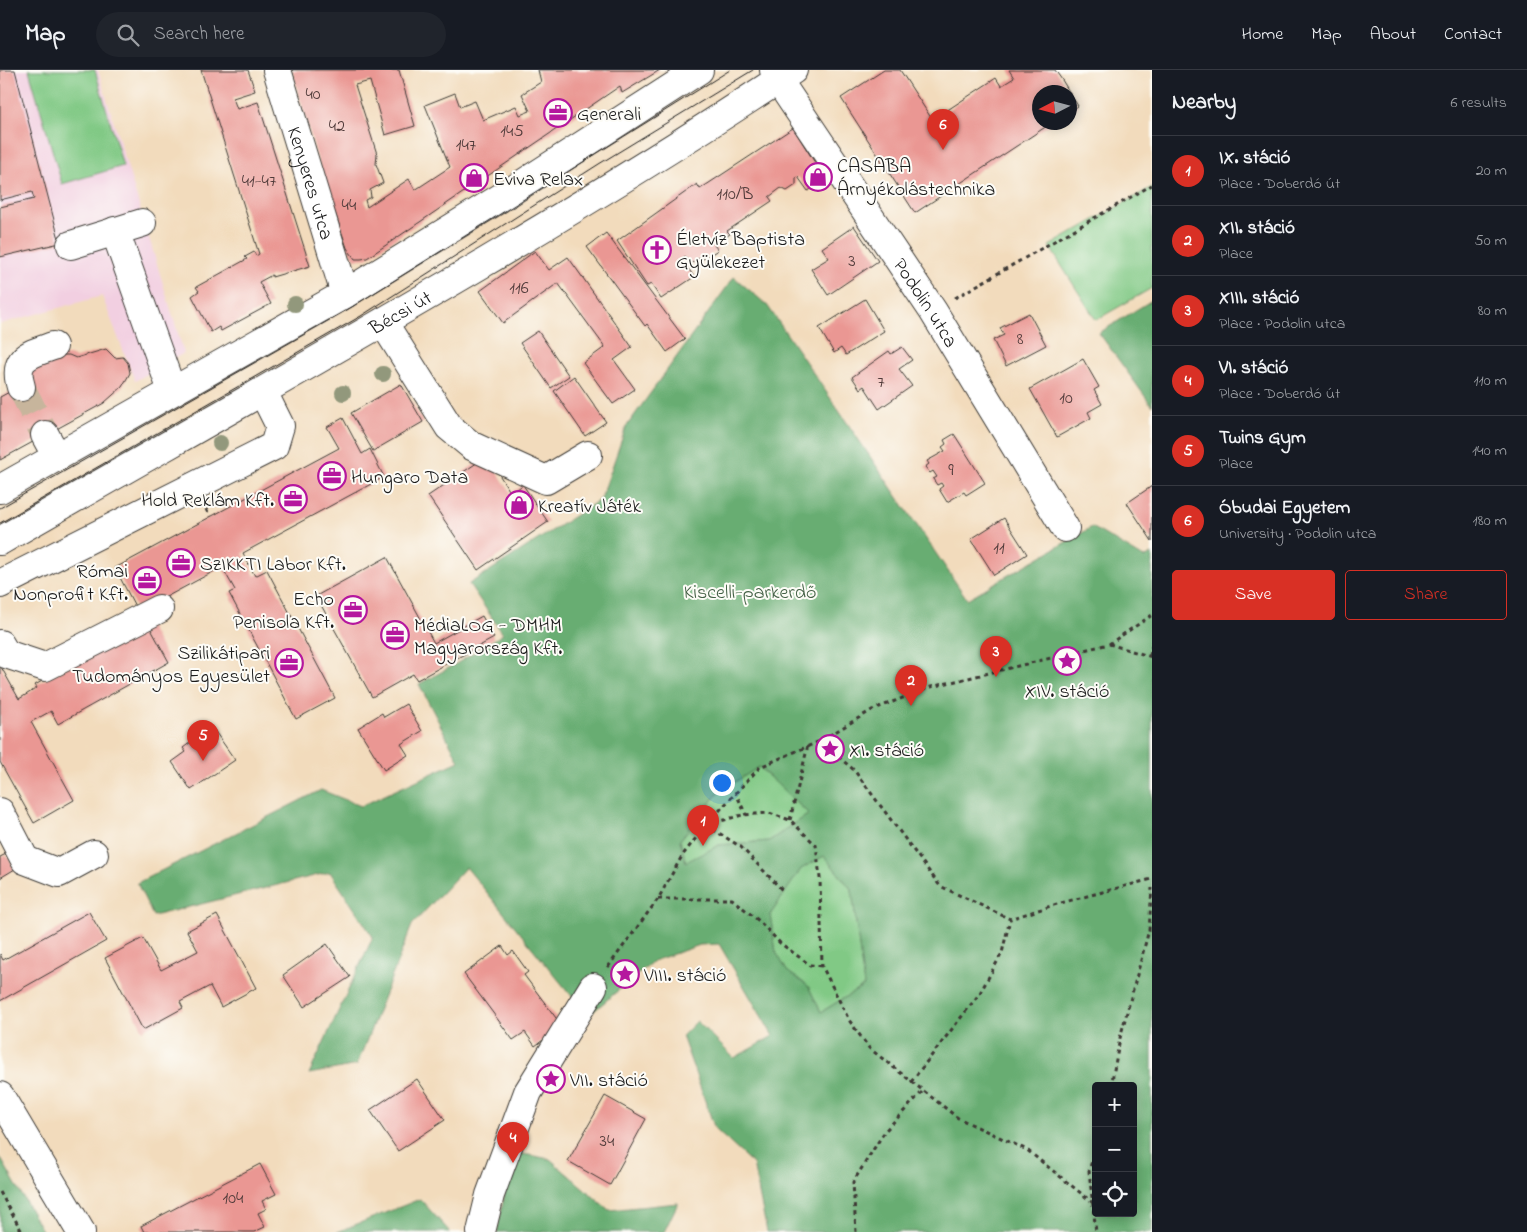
<!DOCTYPE html>
<meta charset="utf-8">
<style>
:root{--surface:#171b24;--page:#20242c;--text:#f1f3f6;--muted:#9ea1a6;--line:#363941;--accent:#d93025}
body{margin:0;font-family:"Indie Flower",sans-serif;background:var(--page);color:var(--text)}
.controls{position:absolute;right:15px;bottom:15px;display:grid;overflow:hidden;border-radius:5px;box-shadow:0 2px 12px #0003}
.controls button{width:45px;height:45px;display:grid;place-items:center;padding:0;border:0;border-bottom:1px solid var(--line);background:var(--surface);color:var(--text);font:25px sans-serif}
.compass{position:absolute;left:1032px;top:15px;width:45px;height:45px;border-radius:50%;background:var(--surface);box-shadow:0 2px 12px #0003;rotate:264deg}
.you{position:absolute;left:721px;top:712px;width:18px;height:18px;margin:-12px;border:4px solid #fff;border-radius:50%;background:#1a73e8;box-shadow:0 0 0 8px #1a73e833}
.badge{display:grid;place-items:center;width:32px;height:32px;border-radius:50%;background:var(--accent);color:#fff;font-size:16px;font-weight:700}
.pin{position:absolute;translate:-50% -41px;filter:drop-shadow(0 1px 2px #0008)}
.pin::after{content:'';position:absolute;top:26px;width:18px;height:15px;background:inherit;clip-path:polygon(0 0,100% 0,50% 100%)}
.list{margin:0;padding:0;list-style:none}
h2{display:flex;justify-content:space-between;align-items:center;height:65px;margin:0;padding:0 20px;font-size:21px}
h2 small{font-size:16px;font-weight:400;color:var(--muted)}
.list li{display:grid;grid-template-columns:32px 1fr auto;gap:15px;align-items:center;box-sizing:border-box;height:70px;padding:0 20px;border-top:1px solid var(--line)}
.list b{display:block;font-size:19px;white-space:nowrap}
.list p{margin:0;font-size:16px;white-space:nowrap;color:var(--muted)}
.list em{font-size:16px;font-style:normal;color:var(--muted)}
.actions{display:flex;gap:10px;padding:15px 20px}
.actions a{flex:1;padding:11px 0;border:1px solid var(--accent);border-radius:5px;text-align:center;font-size:18px;color:var(--accent)}
.actions .main{background:var(--accent);color:#fff}
.icon{flex:none;width:28px;height:28px;fill:none;stroke:currentColor;stroke-width:2;stroke-linecap:round;stroke-linejoin:round}
.map{position:relative;flex:none;width:1152px;height:1162px;overflow:hidden}
header{display:flex;align-items:center;gap:30px;box-sizing:border-box;height:70px;padding:0 25px;background:var(--surface);border-bottom:1px solid var(--line)}
header strong{font-size:24px}
nav{display:flex;gap:28px;margin-inline-start:auto;font-size:18px}
.search{width:350px;height:45px;background:var(--page);display:flex;align-items:center;gap:12px;box-sizing:border-box;padding:0 18px;border-radius:28px;color:var(--muted);font-size:19px}
main{display:flex}
aside{flex:1;background:var(--surface)}
.map>svg:first-child{display:block}
</style>
<header>
<strong>Map</strong>
<div class="search"><svg class="icon" aria-label="search" viewBox="0 0 24 24"><circle cx="10" cy="10" r="6"/><path d="M15 15l6 6"/></svg>Search here</div>
<nav><a>Home</a><a>Map</a><a>About</a><a>Contact</a></nav>
</header>
<main>
<div class="map">
<svg width="1152" height="1162" viewBox="0 0 1152 1162">
<rect width="100%" height="100%" fill="#fdfcf7"/>
<filter id="ink" filterUnits="userSpaceOnUse"><feTurbulence type="fractalNoise" baseFrequency=".02" numOctaves="2"/><feDisplacementMap in="SourceGraphic" scale="10" xChannelSelector="R" yChannelSelector="G"/><feConvolveMatrix kernelMatrix="1 2 1 2 8 2 1 2 1" color-interpolation-filters="sRGB"/></filter>
<filter id="wash" filterUnits="userSpaceOnUse"><feTurbulence type="fractalNoise" baseFrequency=".0096" numOctaves="4" result="noise"/><feDisplacementMap in="SourceGraphic" scale="20" xChannelSelector="R" yChannelSelector="G"/><feGaussianBlur stdDeviation="1.12" result="paint"/><feColorMatrix in="noise" values="0 0 0 0 0 0 0 0 0 0 0 0 0 0 0 0 0 1.4 0 .05"/><feComposite in="paint" operator="in"/></filter>
<g filter="url(#wash)">
<rect width="100%" height="100%" fill="#f2dbbc"/>
<!-- built -->
<path fill="#f2cfe1" d="M0,0h98l86,283 -49,28 -33,-85 -102,28z"/>
<!-- green -->
<path fill="#81c985" stroke="#4e7250" d="M29,0h66l28,96 -61,18z
M1152,117v101l-56,32 -47,-74z
M759,697l50,47 -40,27 -50,4 -33,18 -6,-23 39,-48z
M824,786l28,34 12,96 -43,26 -13,-26 -21,-15 -11,-19 -6,-37 31,-46z"/>
<!-- forest -->
<path fill="#68ad72" stroke="#426447" fill-rule="evenodd" d="M734,207l33,28 200,294 125,-72 52,31 8,-4v678h-385l-14,-68 -38,-35 -33,-93 15,-15 37,37 39,-22 -54,-92 -19,1 -47,16 -65,55 -122,-149 -54,58 -55,140 -48,9 64,-137 -43,-65 -177,44 -16,-33 184,-93 40,16 98,-45 -40,-77 37,-20 47,-30 -34,-50 132,-85 25,-72zM759,697l50,47 -40,27 -50,4 -33,17 -6,-22 39,-48zM824,786l28,34 12,96 -43,26 -13,-26 -21,-15 -11,-19 -6,-37 31,-46zM1096,1016h37v127h-37z
M1152,230v106l-53,-73z
M513,1082l37,7 59,51 69,-7 -14,29h-167z
M0,1087l43,75h-43z
M420,1129l30,33h-113z"/>
<g id="blocks">
<!-- building -->
<path fill="#ea9793" d="M0,0h15l45,173 -60,14v-50l34,-8 -2,-7 -32,8z
M201,0h47l7,21 -22,7 4,11 21,-7 52,164 -38,11v-2l-13,7 12,22 -50,27 -2,-4 -8,5 -19,-36 7,-5 -3,-4 51,-28 -2,-2 9,-5 2,4 3,-2z
M292,0h107l16,56 -30,9 -15,-54 -15,4 22,69 -1,10 7,19 -13,7 1,7 -6,3 2,7 42,-28 6,11 35,-23 -25,-62 30,-12 5,14 15,-6 8,19 33,-14 4,9 10,-4 -8,-17 19,-12 -3,-12h122l-38,23 -2,-7 -253,172 -6,1h-6l-8,-11 -28,-83z
M884,0h16l37,57 10,-6 -4,-8 53,-35 5,8 13,-8 -5,-8h46l7,10 16,26 -8,6v-20h-30v30h13l-138,91 -74,-115z
M793,58l33,52 -18,11 -10,-14 -2,1v7l-9,6 -6,-3 -12,9 3,4 -45,30 3,3 -16,11 4,5 -15,9 -2,-2 -11,7 -5,-7 -3,2 12,18 -33,22 -10,-15 -4,2 -30,-45 80,-57 3,5z
M854,156l24,35 -50,34 -17,-26 18,-11 -7,-10z
M606,163l79,106 -18,13 -20,-28 -2,2 -58,-79z
M535,181l14,19 19,-13 64,90 -18,13 21,29 -22,15 -30,-41 22,-16 -47,-64 -55,40 -23,-32z
M865,229l19,32 -38,24 -5,-7 -7,5 -15,-25z
M1029,243l17,32 -40,21 -13,-26 11,-5 -4,-7z
M538,261l31,45 -18,12 -31,-45z
M902,277l10,13 -13,9 13,17 -33,23 -15,-23 -4,3 -8,-12 37,-26 2,3z
M106,279l9,9 8,-1 5,6 2,10 -8,14 -18,16 -104,57v-63l13,-7 9,-18 40,-17h7l7,3z
M1083,289l16,28 -5,3 8,14 -14,8 3,6 -34,19 -27,-48z
M574,306l32,46 -21,14 -31,-45z
M401,314l22,38 -50,29 -22,-38z
M343,348l19,36 8,-5 14,28 -141,76 12,23 12,-6 68,128 -39,21 -67,-126 6,-3 -13,-23 -84,45 -23,-44 224,-120 -12,-21z
M954,364l31,49 -19,12 -2,-3 -17,10 -8,-13 4,-3 -2,-3 -4,2 -4,-6 4,-2 -4,-6 -3,2 -5,-6 4,-3 -2,-3 18,-10 -3,-4 4,-3 -2,-4z
M487,386l24,37 12,-8 25,37 -70,48 -50,-74z
M1152,416v55l-25,-38z
M1004,448l23,36 -33,21 -23,-36z
M387,487l47,86 48,-27 12,22 -77,42 -4,-6 -41,23 -56,-101z
M147,552l22,40 -111,62 -7,-13 -20,11 43,78 -40,23 -34,-61v-97l19,34 18,-11 -2,-3z
M406,634l16,27 -21,13 7,11 -24,15 -26,-42 24,-15 2,4z
M214,660l21,30 -44,30 -19,-28 14,-10 -3,-4 16,-12 3,3z
M6,784l9,15 -15,9v-21z
M89,842l17,29 -106,60v-47l3,6z
M217,845l39,73 -35,19 -11,-21 -30,16 3,6 -40,22 -38,-72 38,-20 18,32 37,-19 -11,-20z
M327,874l23,33 -46,30 -21,-32z
M502,876l6,9 5,-4 15,21 -4,3 38,51 -27,20 -10,-14 -12,8 -49,-66z
M417,1009l28,41 -47,31 -28,-41z
M605,1026l41,23 -36,66 -42,-24z
M260,1094l16,30 -14,7 4,8 -8,4 7,14 -11,5h-110l-3,-6z"/>
</g>
</g>
<g filter="url(#ink)">
<use href="#blocks" fill-opacity="0" stroke="#3c3934" stroke-width="1"/>
<g fill="none" stroke-linecap="round" stroke-linejoin="round">
<!-- minor-tunnel -->
<path stroke="#c7b59c" stroke-width="28" stroke-dasharray="28 14" stroke-linecap="butt" d="M21,317l24,48"/>
<defs>
<g id="minor">
<path id="s1" d="M277,0l68,224"/>
<path id="s2" d="M774,0l4,10 155,231 132,217"/>
<path d="M115,161l57,160"/>
<path d="M71,175l71,-22"/>
<path d="M383,252l66,105 23,19 74,34 42,-25"/>
<path d="M21,317c-9,-30 9,-33 32,-41"/>
<path d="M45,365l12,22"/>
<path d="M0,514l274,-138 6,-20 -17,-34"/>
<path d="M0,574l6,10 39,13 114,-58"/>
<path d="M0,742l25,48 34,13 35,-19"/>
<path d="M0,1026l81,136"/>
<path d="M481,1162l9,-37 38,-103 65,-105"/>
</g>
<g id="major">
<path d="M0,419l345,-195 165,-102 189,-122"/>
<path id="s3" d="M0,471c266,-153 537,-301 793,-471"/>
</g>
</defs>
<!-- minor casing -->
<use href="#minor" stroke="#3c3934" stroke-width="30"/>
<!-- major casing -->
<use href="#major" stroke="#3c3934" stroke-width="30"/>
<!-- path -->
<path stroke="#3c3934" stroke-width="3" stroke-dasharray="4 4" stroke-linecap="butt" d="M955,228l197,-113
M206,439l4,8
M1109,574l43,13
M1150,586l2,-11
M820,671l34,29 86,116 70,33 47,-15 95,-25
M735,721l11,24
M790,750l18,-75
M706,755l35,22 42,44
M707,755l35,-10 27,-2 21,7 26,25 4,33 2,88 27,54 20,28 89,70 69,32 65,52
M658,829h74l27,22 21,22 30,22 12,1
M608,897l50,-68 24,-43 24,-31 54,-58 60,-26 52,-31 59,-23 178,-43 43,-29
M911,1012l69,-89 22,-40 8,-34
M1111,1016l9,-48 29,-108 3,-42
M1096,1077l-7,24 7,61
M0,1122l22,40
M856,1162l-3,-50 32,-51 38,-40"/>
<!-- minor -->
<use href="#minor" stroke="#fff" stroke-width="28"/>
<!-- major -->
<use href="#major" stroke="#fff" stroke-width="28"/>
<!-- tram -->
<path stroke="#1c1c1c" stroke-width="1" d="M0,438l347,-198 383,-240
M0,453l361,-207 238,-152 154,-94"/>
</g>
<!-- trees -->
<g fill="#92987b">
<circle cx="295" cy="234" r="8"/>
<circle cx="383" cy="304" r="8"/>
<circle cx="343" cy="323" r="8"/>
<circle cx="220" cy="373" r="8"/>
</g>
</g>
<!-- icons -->
<defs>
<symbol id="office-ring" viewBox="-11 -11 22 22"><circle r="9.5" fill="#fdfcf7" stroke="#b5179e" stroke-width="1.5"/><path d="M-6-3h4V-5.5h4V-3h4V5H-6ZM-1-4.5V-3h2v-1.5ZM-6 0V1H6V0Z" fill="#b5179e"/></symbol>
<symbol id="shop-ring" viewBox="-11 -11 22 22"><circle r="9.5" fill="#fdfcf7" stroke="#b5179e" stroke-width="1.5"/><path d="M-5-2.5h2.3a2.7 3.5 0 0 1 5.4 0H5L5.5 6h-11ZM-1.5-2.5h3a1.5 2.3 0 0 0-3 0Z" fill="#b5179e"/></symbol>
<symbol id="church-ring" viewBox="-11 -11 22 22"><circle r="9.5" fill="#fdfcf7" stroke="#b5179e" stroke-width="1.5"/><path d="M-1.2-6h2.4v3.5h3.3v2.4h-3.3V6h-2.4V-.1h-3.3v-2.4h3.3Z" fill="#b5179e"/></symbol>
<symbol id="sight-ring" viewBox="-11 -11 22 22"><circle r="9.5" fill="#fdfcf7" stroke="#b5179e" stroke-width="1.5"/><path d="M0-6L1.8-2.2L6-1.7L2.9 1.2L3.7 5.4L0 3.3L-3.7 5.4L-2.9 1.2L-6-1.7L-1.8-2.2Z" fill="#b5179e"/></symbol>
</defs>
<g fill-rule="evenodd">
<use href="#office-ring" x="542" y="27" width="32" height="32"/>
<use href="#shop-ring" x="802" y="91" width="32" height="32"/>
<use href="#shop-ring" x="458" y="92" width="32" height="32"/>
<use href="#church-ring" x="641" y="164" width="32" height="32"/>
<use href="#office-ring" x="316" y="390" width="32" height="32"/>
<use href="#office-ring" x="277" y="413" width="32" height="32"/>
<use href="#shop-ring" x="503" y="419" width="32" height="32"/>
<use href="#office-ring" x="165" y="477" width="32" height="32"/>
<use href="#office-ring" x="131" y="495" width="32" height="32"/>
<use href="#office-ring" x="337" y="524" width="32" height="32"/>
<use href="#office-ring" x="379" y="549" width="32" height="32"/>
<use href="#sight-ring" x="1051" y="575" width="32" height="32"/>
<use href="#office-ring" x="273" y="577" width="32" height="32"/>
<use href="#sight-ring" x="814" y="663" width="32" height="32"/>
<use href="#sight-ring" x="609" y="888" width="32" height="32"/>
<use href="#sight-ring" x="535" y="993" width="32" height="32"/>
</g>
<g text-anchor="middle" stroke-width="4" stroke-linejoin="round" paint-order="stroke">
<!-- number labels -->
<g font-size="18" fill="#503b3a">
<text x="313" y="29">40</text>
<text x="337" y="61">42</text>
<text x="512" y="66">145</text>
<text x="466" y="80">147</text>
<text x="259" y="116">41-47</text>
<text x="735" y="129">110/B</text>
<text x="349" y="140">44</text>
<text x="852" y="196">3</text>
<text x="519" y="223">116</text>
<text x="1020" y="274">8</text>
<text x="881" y="317">7</text>
<text x="1066" y="333">10</text>
<text x="951" y="405">9</text>
<text x="999" y="483">11</text>
<text x="607" y="1076">34</text>
<text x="233" y="1133">104</text>
</g>
<!-- poi labels -->
<g font-size="20" fill="#1c1c1c" stroke="#fdfcf7" text-anchor="start">
<text x="577" y="50">Generali</text>
<text x="837" y="102">CASABA<tspan x="837" dy="23">Árnyékolástechnika</tspan></text>
<text x="493" y="115">Eviva Relax</text>
<text x="676" y="175">Életvíz Baptista<tspan x="676" dy="23">Gyülekezet</tspan></text>
<text x="351" y="413">Hungaro Data</text>
<text x="274" y="436" text-anchor="end">Hold Reklám Kft.</text>
<text x="538" y="442">Kreatív Játék</text>
<text x="200" y="500">SzIKKTI Labor Kft.</text>
<text x="128" y="507" text-anchor="end">Római<tspan x="128" dy="23">Nonprofit Kft.</tspan></text>
<text x="334" y="535" text-anchor="end">Echo<tspan x="334" dy="23">Penisola Kft.</tspan></text>
<text x="414" y="561">MédiaLOG - DMHM<tspan x="414" dy="23">Magyarország Kft.</tspan></text>
<text x="270" y="589" text-anchor="end">Szilikátipari<tspan x="270" dy="23">Tudományos Egyesület</tspan></text>
<text x="1067" y="627" text-anchor="middle">XIV. stáció</text>
<text x="849" y="686">XI. stáció</text>
<text x="644" y="911">VIII. stáció</text>
<text x="570" y="1016">VII. stáció</text>
</g>
<!-- street labels -->
<g font-size="20" fill="#1c1c1c" stroke="#fdfcf7">
<text dy="7" stroke="none"><textPath href="#s1" startOffset="118">Kenyeres utca</textPath></text>
<text dy="7" stroke="none"><textPath href="#s2" startOffset="278">Podolin utca</textPath></text>
<text dy="7" stroke="none"><textPath href="#s3" startOffset="461">Bécsi út</textPath></text>
</g>
<!-- park labels -->
<g font-size="20" fill="#446146" stroke="#fdfcf7">
<text x="750" y="528">Kiscelli-parkerdő</text>
</g>
</g>
</svg>
<div class="controls">
<button>+</button>
<button>−</button>
<button><svg class="icon" aria-label="locate" viewBox="0 0 24 24"><circle cx="12" cy="12" r="6"/><path d="M12 2v4M12 18v4M2 12h4M18 12h4"/></svg></button>
</div>
<svg class="compass" viewBox="-18 -18 36 36"><path d="M0-13l5 13h-10z" fill="#e53935"/><path d="M0 13l5-13h-10z" fill="#9ea1a6"/></svg>
<div class="you"></div>
<div class="pin badge" style="left:703px;top:776px">1</div>
<div class="pin badge" style="left:911px;top:636px">2</div>
<div class="pin badge" style="left:996px;top:607px">3</div>
<div class="pin badge" style="left:513px;top:1093px">4</div>
<div class="pin badge" style="left:203px;top:691px">5</div>
<div class="pin badge" style="left:943px;top:80px">6</div>
</div>
<aside>
<h2>Nearby<small>6 results</small></h2>
<ul class="list">
<li><span class="badge">1</span><div><b>IX. stáció</b><p>Place · Doberdó út</p></div><em>20 m</em></li>
<li><span class="badge">2</span><div><b>XII. stáció</b><p>Place</p></div><em>50 m</em></li>
<li><span class="badge">3</span><div><b>XIII. stáció</b><p>Place · Podolin utca</p></div><em>80 m</em></li>
<li><span class="badge">4</span><div><b>VI. stáció</b><p>Place · Doberdó út</p></div><em>110 m</em></li>
<li><span class="badge">5</span><div><b>Twins Gym</b><p>Place</p></div><em>140 m</em></li>
<li><span class="badge">6</span><div><b>Óbudai Egyetem</b><p>University · Podolin utca</p></div><em>180 m</em></li>
</ul>
<div class="actions"><a class="main">Save</a><a>Share</a></div>
</aside>
</main>
